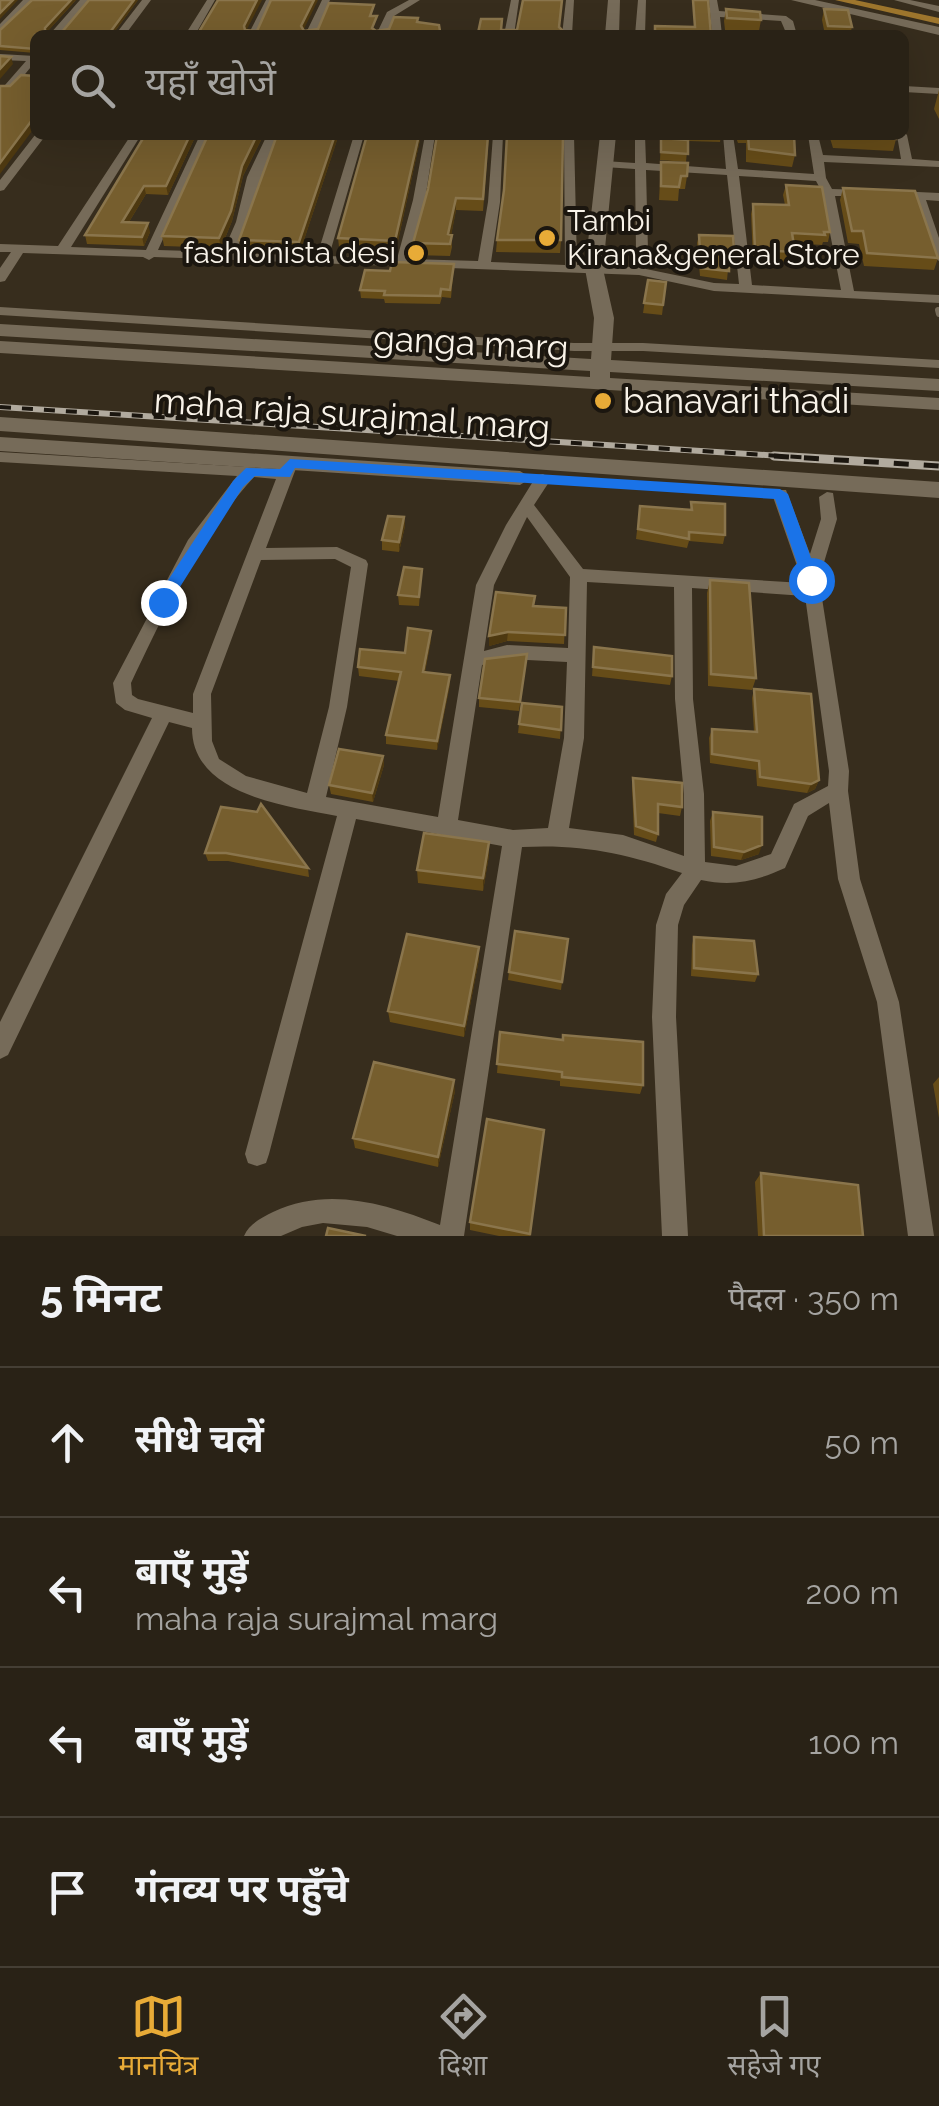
<!DOCTYPE html>
<html lang="hi">
<meta charset="utf-8">
<style>
:root{--surface:#292216;--page:#352f23;--text:#f1f3f6;--muted:#a5a4a1;--line:#453f35;--accent:#e8ab37}
body{margin:0;font-family:Raleway,"Noto Sans Devanagari",sans-serif;background:var(--page);color:var(--text)}
.stop{position:absolute;width:30px;height:30px;margin:-22px;border:8px solid #1a73e8;border-radius:50%;background:#fff}
.stop.end{background:#1a73e8;border-color:#fff;box-shadow:0 2px 10px #0008}
.list{margin:0;padding:0;list-style:none}
h2{display:flex;justify-content:space-between;align-items:center;height:130px;margin:0;padding:0 40px;font-size:42px}
h2 small{font-size:32px;font-weight:400;color:var(--muted)}
.list li{display:grid;grid-template-columns:65px 1fr auto;gap:30px;align-items:center;box-sizing:border-box;height:150px;padding:0 40px;border-top:2px solid var(--line)}
.list b{display:block;font-size:38px;white-space:nowrap}
.list p{margin:0;font-size:32px;white-space:nowrap;color:var(--muted)}
.list em{font-size:32px;font-style:normal;color:var(--muted)}
.icon{flex:none;width:55px;height:55px;fill:none;stroke:currentColor;stroke-width:2;stroke-linecap:round;stroke-linejoin:round}
.map{position:relative;flex:none;width:939px;height:1236px;overflow:hidden}
.search{position:absolute;background:var(--surface);box-shadow:0 10px 40px #0002;left:30px;right:30px;top:30px;height:110px;display:flex;align-items:center;gap:25px;box-sizing:border-box;padding:0 35px;border-radius:15px;color:var(--muted);font-size:38px}
.sheet{height:730px;background:var(--surface)}
nav{display:flex;justify-content:space-around;align-items:center;box-sizing:border-box;height:140px;border-top:2px solid var(--line);background:var(--surface);font-size:28px;color:var(--muted)}
nav a{display:grid;justify-items:center;gap:5px}
nav .on{color:var(--accent)}
.map>svg:first-child{display:block}
</style>
<div class="map">
<svg width="939" height="1236" viewBox="0 0 939 1236">
<rect width="100%" height="100%" fill="#372d1d"/>
<g fill="none" stroke-linecap="round" stroke-linejoin="round">
<!-- canal -->
<path fill="#9e762d" fill-rule="evenodd" d="M835,0h20l84,18v6z"/>
<!-- lane -->
<path stroke="#766b59" stroke-width="6" d="M938,310l1,4"/>
<!-- street -->
<path fill="#766b59" fill-rule="evenodd" d="M23,0h9l-32,32v-8z
M80,0h9l-30,35h-10z
M142,0h9l-26,35h-10z
M207,0h8l-20,35h-10z
M266,0h8l-16,35h-10z
M322,0h8l-15,35h-10z
M409,0h11l-26,16 -8,19h-10l11,-23z
M511,0h8l-5,35h-10z
M566,0h8l-2,35h-10z
M638,0h8l-1,35h-10z
M709,0h8l2,11 67,5 7,5 4,14h-10l-6,-14 -61,-4 2,18h-10z
M894,0h16l29,6v6z
M0,54l35,2v6l-23,28 -12,1v-6h5l21,-24 -26,-1z
M904,86l35,2v6l-35,-2z
M904,132l3,3 5,24 27,2v6l-115,-5 2,16 6,11 33,1 6,3 -6,3h-30l19,95 85,4v8l-225,-12 -75,-16 -485,-18 -5,3 -6,-3 -120,-4 -18,28 -5,1v-14l11,-16h-11v-8l58,2 73,-111h10l-70,112 75,3 54,-115h10l-52,115 65,2 13,-30 11,-45 20,-42h10c-17,40 -25,78 -42,118l82,3 37,-121h10l-35,121 68,3 16,-59 12,-65h10l-10,65 -16,59 69,2 10,-59 5,-67h10l-3,67 -9,60 74,3 -1,-130h10l3,130 56,2 3,-16 -1,-82 -31,-2 -6,-3 6,-3 31,2v-28h10l1,28 80,6 -3,-34h10l5,34 76,5 -6,-39h10l5,20 78,4 -4,-24h7zM646,170l81,5 12,109 -25,-1 -68,-14 2,-18zM739,176l77,5 6,11 19,98 -89,-5z
M35,135h11l-42,55 -4,1v-11z
M896,191l43,2v8l-13,-1 13,38v23l-6,-4 -19,-58 -22,-3v-4z
M0,307l574,36h69l296,17v8l-296,-17h-69l-574,-36z
M0,452l280,17 5,-10h10l3,4 -32,85 71,-1 29,13 2,4 -21,143 -21,90 112,20 38,-232 30,-60 31,-50 6,-1 8,5 -17,26 49,64 220,14 -31,-89 2,-4h12l24,64 11,-35 -2,-22 8,-5 6,1 4,26 -18,60 30,192 -1,20 12,88 39,123 35,234h-26l-31,-234 -39,-123 -9,-76 -21,13 -23,52c-29,13 -52,19 -84,12l-17,25 -6,20 -2,92 12,219h-26l-10,-219 4,-92 10,-31 16,-21c-57,-20 -100,-29 -160,-26l-58,389h-67l-30,-9 -44,-4 -21,4 -21,9h-37c5,-12 17,-18 29,-24 56,-26 112,-8 167,13l62,-379 -146,-27 -87,335 -3,9 -9,3 -9,-3 -3,-9 92,-338c-51,-10 -145,-21 -145,-88l-23,-6 -161,333 -8,4v-37l152,-304 -27,-8 -9,-7 -3,-20 75,-143 49,-64 -237,-14zM254,477l22,2 -83,215v19l-55,-14 -6,-4 -1,-12c35,-73 68,-146 123,-206zM527,517l43,60 -2,71 -61,-3 -23,6 10,-66zM335,559l16,8 -22,140 -22,86 -61,-17 -27,-17 -7,-18 -1,-47 50,-134zM587,582l87,5 1,112 9,95v62l-61,-21 -54,-7 15,-90zM692,588l113,8 24,175 -1,15 -34,18 -23,50 -35,12 -31,-4 -1,-68 -11,-95zM507,659l60,3 -3,76 -16,90 -35,2 -55,-10 24,-155z"/>
<!-- secondary -->
<path fill="#766b59" fill-rule="evenodd" d="M608,0h12l-1,35h-14z
M791,0h24l124,27v8z
M600,135h16l-13,134 11,49 -3,42 328,19v12l-329,-19v6l329,20v12l-939,-57v-12l590,36v-6l-590,-35v-12l591,35 3,-41 -9,-49z
M0,417l939,65v16l-939,-67z
M0,437l520,34 11,7 -11,7 -520,-34z"/>
<defs>
<path id="rail-far1" d="M0,407l813,51"/>
<path id="rail" d="M774,456l165,10"/>
</defs>
<!-- rail-far1 casing -->
<use href="#rail-far1" stroke="#b1aa9e" stroke-width="6"/>
<!-- rail casing -->
<use href="#rail" stroke="#b1aa9e" stroke-width="9"/>
<!-- rail-far1 -->
<use href="#rail-far1" stroke="#1b160f" stroke-width="4" stroke-dasharray="11" stroke-linecap="butt"/>
<!-- rail -->
<use href="#rail" stroke="#1b160f" stroke-width="5" stroke-dasharray="15" stroke-linecap="butt"/>
</g>
<!-- wall -->
<path fill="#664c18" d="M76,0l-30,33h15l77,-33 -26,35h-77v18l-35,-3v-20z
M726,9l35,11 -2,11 -34,-1 -1,-9z
M824,9l28,18 -2,8h-25l-3,-15z
M939,90v29l-5,-10z
M145,135h51l-28,60 -22,-1 -17,28 21,10 -6,14 -57,-2 -2,-9z
M208,135h52l1,5 -18,36 -11,45 -11,27 -57,-2 -2,-10z
M277,135h74l-2,2h-11l-38,115 -59,-3 -2,-9z
M367,135h54l-25,115 -57,-3 -1,-9z
M489,135l-6,76 -27,-1 -5,25 1,12 -2,9 -36,-1 -1,-12 15,-54z
M687,135h34l-1,7 -32,-1 -2,21 -26,-2 1,-22 26,2z
M735,135h70l-11,1 1,19 -3,12 -46,-5v-19h-8z
M829,135h66l1,4 -3,12 -60,-3z
M661,162l26,14 -2,13h-6l-1,12 -19,-1z
M786,185l44,47 -2,10h-5l-1,3 -29,-2 2,9 -3,11 -39,-3 -2,-46 2,-10 32,1 -2,-10z
M843,188l95,70 -4,12 -70,-4 -5,-22 -11,-1 -8,-43z
M504,190l57,50 -1,13 -64,-1 1,-12z
M699,235l35,15 -2,9h-3l-2,21 -27,-4 -3,-33z
M454,264l-3,34 -9,-1 -2,7 -55,-1 -1,-4 -23,-1 -1,-8 30,-19z
M648,280l18,2 -4,33 -19,-2z
M691,502l34,33 -2,9 -34,-3 -2,7 -51,-9 4,-33 50,4z
M404,517l1,9 -6,26 -17,-2v-10z
M422,569l-3,37 -20,-1 -1,-10z
M710,580l46,98 -4,12 -44,-4 -1,-93z
M534,606l32,2 -2,36 -57,-3 -18,5z
M431,631v9l-6,32 25,3v9l-13,66 -51,-6v-9l13,-54 -40,-5 -1,-9 47,-14z
M594,647l78,29 -2,9 -78,-9z
M526,664l-7,47 -40,-4v-9z
M754,689l65,91 -4,9 -8,4 -50,-7 -1,-16 -46,-7 -1,-25 3,-9 42,3 -2,-34z
M562,707l-2,32 -42,-6 1,-9z
M383,756l1,9 -11,37 -42,-8 -2,-9z
M633,778l49,29 -2,9 -22,-3v21l-2,8 -22,-7 -2,-49z
M221,807l87,61 1,9 -81,-16h-20l-3,-8z
M713,812l46,42 -18,6 -30,-4 -1,-35z
M489,842v13l-6,36 -65,-8 -1,-13z
M694,937l64,37 -3,8 -64,-6 1,-31z
M479,947v12l-15,78 -74,-15 -2,-11z
M509,972l53,10 -1,8 -53,-10z
M500,1032l63,8 80,45 -3,9 -80,-8v-5l-63,-8z
M939,1077v41l-6,-34z
M455,1091l-17,76 -83,-19 -2,-10z
M544,1130l-14,106h-31l-29,-6v-8z
M761,1173l102,63h-105l-3,-54z"/>
<!-- shaded-wall -->
<path fill="#4d3810" d="M13,0h5l-18,19v-6z
M71,0h5l-30,33 -1,-5z
M134,0h4l-26,35h-4z
M257,0h5l-17,33 -1,-7z
M314,0h4l-16,33 -1,-7z
M11,57l2,7 -13,15v-10z
M35,116v11l-35,47v-11z
M190,135h6l-28,60 -2,-9z
M257,135h3l1,5 -18,36 -11,45 -11,27 -2,-10 23,-72z
M335,135h3v2l-38,115 -1,-10z
M419,135h2l-25,115 -1,-9z
M144,186l2,8 -22,36 -2,-8z
M456,198v12l-7,37 -1,-13z
M148,223l2,9 -6,14 -2,-9z
M404,517l1,9 -6,26v-10z
M431,631v9l-8,41v-9z
M508,632l-1,9 -18,5v-10z
M450,675v9l-13,66v-9z
M383,756l1,9 -11,37 -1,-9z
M819,780l-4,9 -8,4 4,-9z
M489,842v13l-6,36v-13z
M762,845l-3,9 -18,6 3,-8z
M479,947v12l-15,78v-11z
M454,1080l1,11 -17,76v-10z"/>
<!-- building -->
<path fill="#765e2e" stroke="#8a754c" stroke-width="2.5" d="M0,0h13l-13,13z
M32,0h39l-26,28v5h16l28,-33h45l-26,35h-73v14l-35,-3v-16z
M218,0h39l-13,26 1,4 12,1 14,-31h43l-13,26 3,5 14,-2 11,-26 45,2 -4,11h7l-5,12 4,3 13,-2 5,-12 24,1 -1,4 22,3 1,6 38,2 3,-14h21l-1,11h16l6,-30h39l-3,27 7,7 -369,1z
M693,0h15l3,35h-56v-9l40,1z
M726,9l34,3 1,8 -34,-2z
M824,9l24,1 4,17 -24,-1z
M760,32l29,1 1,2h-30z
M0,56l11,1 -11,12z
M21,75l14,1v40l-35,47v-77h10z
M145,135h45l-24,51h-22l-22,36 26,1 -6,14 -57,-2z
M208,135h49l-15,31 -11,45 -12,27 -57,-2z
M277,135h58l-36,107 -60,-2z
M367,135h52l-24,106 -57,-3z
M437,135h51l-5,64 -27,-1 -8,36 4,1 -2,9 -37,-1 15,-54z
M507,135h56l-2,105h-64l7,-50z
M748,135h46l1,20 -46,-6z
M835,135h60l1,4 -61,-3z
M661,138l27,2v14l-27,-2z
M661,162l27,1 -1,13h-6l-2,11 -18,-1z
M786,185l36,2 8,45h-6l1,3 -33,-2 3,19 -40,-2 -2,-46 36,1z
M843,188l72,3 23,67 -71,-5 -4,-22h-11z
M699,235l34,1 1,14h-5v21l-28,-3z
M392,262l62,2 -4,26 -9,-1 -1,7 -56,-1 1,-4 -25,-1 5,-20 25,1z
M648,280l18,2 -3,23 -19,-2z
M691,502l34,2v31l-36,-3v7l-51,-10 2,-23 52,4z
M388,516l16,1 -5,25 -17,-2z
M404,567l18,2 -3,28 -21,-2z
M710,580l39,3 7,95 -45,-4z
M496,592l39,4 -2,10 33,2 -1,27 -57,-3 -19,4z
M408,628l23,3 -8,41 27,3 -13,66 -51,-6 15,-63 -43,-5 2,-18 45,4z
M594,647l78,9v20l-79,-9z
M527,654l-7,48 -41,-4 6,-39z
M754,689l57,5 8,86 -8,4 -51,-7 -1,-16 -47,-7v-25l45,3z
M522,703l40,4 -1,23 -42,-6z
M339,749l44,7 -11,37 -43,-8z
M633,778l49,5v24l-24,-3v30l-22,-8z
M261,804l47,64 -82,-15h-21l16,-46 36,5z
M713,812l49,5v28l-18,7 -30,-5z
M424,833l65,9 -6,36 -66,-8z
M515,931l53,8 -6,43 -53,-10z
M407,934l72,13 -15,79 -76,-15z
M694,937l60,4 4,33 -64,-6z
M500,1032l63,8v-5l80,7v43l-81,-8v-5l-65,-8z
M374,1062l80,18 -16,77 -85,-19z
M487,1119l57,11 -14,104 -60,-12z
M761,1173l97,12 5,51h-99z
M328,1228l38,8h-40z"/>
<!-- route -->
<path fill="#1a73e8" d="M290,459l490,30 8,5 31,86 -8,5 -8,-5 -28,-81 -480,-31 -5,9 -35,-1 -12,11 -75,119h-11v-9l76,-116 13,-13 34,1z"/>
<!-- markers -->
<g fill="#e8ab37" stroke="#1b160f" stroke-width="4">
<circle cx="547" cy="238" r="10"/>
<circle cx="416" cy="253" r="10"/>
<circle cx="603" cy="401" r="10"/>
</g>
<g text-anchor="middle" stroke-width="8" stroke-linejoin="round" paint-order="stroke">
<!-- far-poi labels -->
<g font-size="30" fill="#f9f3e9" stroke="#1b160f" text-anchor="start">
<text x="567" y="231">Tambi<tspan x="567" dy="34">Kirana&amp;general Store</tspan></text>
<text x="396" y="263" text-anchor="end">fashionista desi</text>
</g>
<!-- street labels -->
<g font-size="35" fill="#f9f3e9" stroke="#1b160f">
<text transform="translate(471 343) rotate(3)" y="12">ganga marg</text>
<text transform="translate(352 414) rotate(4)" y="12">maha raja surajmal marg</text>
</g>
<!-- poi labels -->
<g font-size="35" fill="#f9f3e9" stroke="#1b160f" text-anchor="start">
<text x="623" y="413">banavari thadi</text>
</g>
</g>
</svg>
<div class="stop" style="left:811px;top:580px"></div>
<div class="stop end" style="left:163px;top:602px"></div>
<div class="search"><svg class="icon" aria-label="search" viewBox="0 0 24 24"><circle cx="10" cy="10" r="6"/><path d="M15 15l6 6"/></svg>यहाँ खोजें</div>
</div>
<section class="sheet">
<h2>5 मिनट<small>पैदल · 350 m</small></h2>
<ul class="list">
<li><svg class="icon" aria-label="ahead" viewBox="0 0 24 24"><path d="M12 20V5M6 11l6-6 6 6"/></svg><div><b>सीधे चलें</b></div><em>50 m</em></li>
<li><svg class="icon" aria-label="left" viewBox="0 0 24 24"><path d="M17 20v-9H6M10 6l-5 5 5 5"/></svg><div><b>बाएँ मुड़ें</b><p>maha raja surajmal marg</p></div><em>200 m</em></li>
<li><svg class="icon" aria-label="left" viewBox="0 0 24 24"><path d="M17 20v-9H6M10 6l-5 5 5 5"/></svg><div><b>बाएँ मुड़ें</b></div><em>100 m</em></li>
<li><svg class="icon" aria-label="arrive" viewBox="0 0 24 24"><path d="M6 21V4h12l-3 4 3 4H6"/></svg><div><b>गंतव्य पर पहुँचे</b></div></li>
</ul>
</section>
<nav>
<a class="on"><svg class="icon" aria-label="map" viewBox="0 0 24 24"><path d="M3 6l6-2 6 2 6-2v14l-6 2-6-2-6 2zM9 4v14M15 6v14"/></svg>मानचित्र</a>
<a><svg class="icon" aria-label="directions" viewBox="0 0 24 24"><path d="M12 3l9 9-9 9-9-9zM9 14v-3h6M13 9l2 2-2 2"/></svg>दिशा</a>
<a><svg class="icon" aria-label="saved" viewBox="0 0 24 24"><path d="M7 4h10v16l-5-4-5 4z"/></svg>सहेजे गए</a>
</nav>
